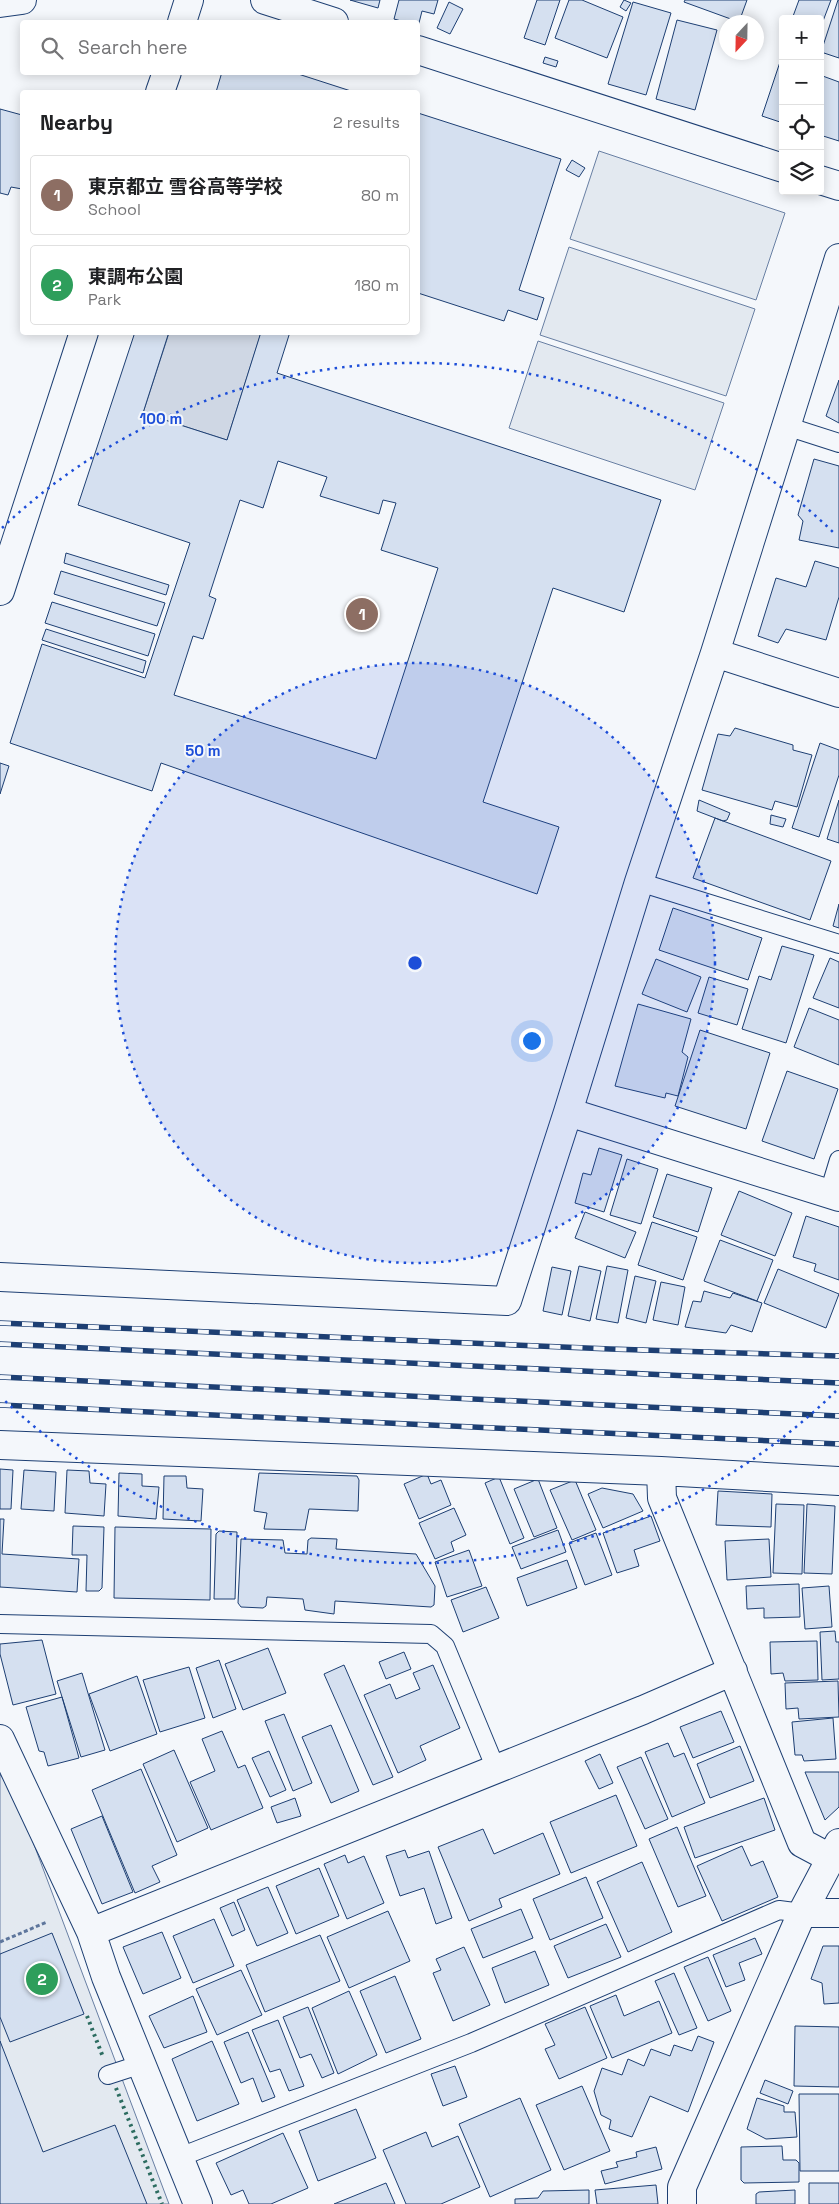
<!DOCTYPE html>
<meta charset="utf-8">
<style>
:root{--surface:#fff;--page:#f2f2f2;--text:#202124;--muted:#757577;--line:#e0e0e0;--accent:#c62828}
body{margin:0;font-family:"Space Grotesk","Noto Sans JP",sans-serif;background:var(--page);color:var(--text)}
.controls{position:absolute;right:15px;top:15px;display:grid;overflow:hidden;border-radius:5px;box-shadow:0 2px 12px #0003}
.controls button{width:45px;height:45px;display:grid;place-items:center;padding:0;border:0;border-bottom:1px solid var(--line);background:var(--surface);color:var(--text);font:25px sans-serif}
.compass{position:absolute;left:719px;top:15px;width:45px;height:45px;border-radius:50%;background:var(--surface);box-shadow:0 2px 12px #0003;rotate:202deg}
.you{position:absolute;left:531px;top:1040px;width:18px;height:18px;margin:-12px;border:4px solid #fff;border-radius:50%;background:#1a73e8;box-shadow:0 0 0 8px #1a73e833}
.badge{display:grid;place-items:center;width:32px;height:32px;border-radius:50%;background:var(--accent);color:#fff;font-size:16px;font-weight:700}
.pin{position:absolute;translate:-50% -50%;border:2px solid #fff;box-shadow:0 1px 5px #0006}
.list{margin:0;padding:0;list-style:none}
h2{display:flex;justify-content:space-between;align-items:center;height:65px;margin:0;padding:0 20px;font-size:21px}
h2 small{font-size:16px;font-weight:400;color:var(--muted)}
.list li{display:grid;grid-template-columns:32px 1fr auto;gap:15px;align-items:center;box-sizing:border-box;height:80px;margin:0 10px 10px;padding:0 10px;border:1px solid var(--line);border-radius:5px}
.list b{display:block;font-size:19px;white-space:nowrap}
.list p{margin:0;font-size:16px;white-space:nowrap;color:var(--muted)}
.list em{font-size:16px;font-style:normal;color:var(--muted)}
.icon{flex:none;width:28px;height:28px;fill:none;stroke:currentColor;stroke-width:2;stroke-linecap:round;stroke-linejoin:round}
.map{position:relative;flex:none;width:839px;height:2204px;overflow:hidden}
.search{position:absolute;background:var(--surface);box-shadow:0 2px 12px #0003;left:20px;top:20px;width:400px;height:55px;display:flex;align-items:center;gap:12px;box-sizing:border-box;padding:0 18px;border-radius:5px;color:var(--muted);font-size:19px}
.panel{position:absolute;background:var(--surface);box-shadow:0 2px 12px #0003;left:20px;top:90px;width:400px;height:245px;border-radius:5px}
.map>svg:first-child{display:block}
</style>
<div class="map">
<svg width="839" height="2204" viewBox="0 0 839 2204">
<rect width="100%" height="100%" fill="#f4f7fb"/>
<!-- green -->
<path fill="#e3e9f0" stroke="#687fa3" d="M599,151l186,62 -29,87 -186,-61z
M569,247l186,62 -29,87 -186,-61z
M538,341l186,62 -29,87 -186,-62z
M0,1775l9,3 160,426h-169z"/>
<!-- water -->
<path fill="#cfd7e4" stroke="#687fa3" d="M169,333h92l-34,107 -84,-27z"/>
<!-- building -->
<path fill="#d5e0f0" stroke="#1d3f73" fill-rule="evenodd" d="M350,0h30l-2,8z
M399,0h39l-4,14 -12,-3 -4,16v-5h-13l-11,-3z
M537,0h23l-15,45 -21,-7z
M569,0h13l41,17 -16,41 -52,-20z
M624,0l7,3 -5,8 -6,-4z
M685,0h62l-8,22 -55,-20z
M799,0h32l-11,29v-10h-28z
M838,0h1v58l-18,-6z
M449,2l14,7 -13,25 -13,-6z
M633,2l38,11 -25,82 -38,-11z
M677,20l40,10 -22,80 -39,-11z
M545,57l13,4 -2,6 -13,-4z
M780,62h3v61l-21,-7z
M222,72h70l62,20h-138z
M820,75l19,7v59l-19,-6z
M0,109l22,6v74l-11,-2 -3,8 -8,-2z
M418,113l143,46 -42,131 25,8 -7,22 -29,-10 -4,11 -86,-28z
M572,160l13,8 -6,9 -13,-7z
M135,332h34l-26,81 84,27 34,-108h29l-13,41 384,127 -37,112 -71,-24 -70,214 76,25 -22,67 -376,-131 -9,28 -142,-48 32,-99 103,34 45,-135 -112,-38zM278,461l49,16 -7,19 59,18 4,-14 13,3 -15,47 57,18 -62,191 -202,-64 19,-59 10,3 13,-40 -7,-3 31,-96 23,8z
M839,380v43l-13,-7z
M814,459l25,7v82l-40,-8 4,-19 -5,-6z
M66,553l103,32 -3,10 -102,-32z
M815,561l24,7v29l-13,43 -40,-11 -8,14 -20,-7 18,-58 30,9z
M61,571l104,32 -8,23 -103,-32z
M52,602l103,32 -7,22 -103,-33z
M46,629l100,32 -3,12 -101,-33z
M735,728l58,17v5l19,5 -15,52 -22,-6 -3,9 -70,-20 16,-56 12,2z
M820,743l19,7v25l-20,62 -27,-9z
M0,763l9,3 -9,28z
M699,800l31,13 -3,7 -4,1 -26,-10z
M839,800v43l-12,-4z
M771,815l15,4 -3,8 -13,-3z
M715,818l116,43 -21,59 -117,-42z
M839,904v24l-6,-2z
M673,908l89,30 -14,42 -89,-30z
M782,946l32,9 -28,88 -44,-14 17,-53 12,4z
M830,958l9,4v46l-26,-10z
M656,959l45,18 -14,35 -45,-18z
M709,977l39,12 -11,36 -39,-12z
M638,1004l53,15 -9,33 6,5 -10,39 -12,-3 -1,5 -50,-12z
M809,1008l30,12v45l-45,-18z
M700,1030l70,23 -24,76 -71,-23z
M787,1071l51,18 -24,70 -52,-18z
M599,1148l23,7 -18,57 -29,-9 8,-30 8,2z
M627,1159l31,10 -17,55 -31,-9z
M667,1174l45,14 -14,44 -45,-15z
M739,1191l53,22 -17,43 -54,-21z
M585,1212l51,20 -11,26 -50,-20z
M806,1216l33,11v53l-25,-9 2,-7 -23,-7z
M652,1222l45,15 -14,43 -45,-15z
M720,1240l53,20 -16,41 -53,-20z
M579,1266l22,5 -11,50 -22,-5z
M607,1266l21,4 -10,53 -22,-4z
M552,1267l19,4 -9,44 -19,-4z
M778,1269l61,25 -13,34 -62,-25z
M635,1276l21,5 -10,42 -20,-5z
M661,1282l24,5 -7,38 -25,-5z
M704,1291l26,7 3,-5 29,10 -10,29 -21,-7 -5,8 -41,-6 8,-26 8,1z
M0,1469l13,1 -2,39h-11z
M24,1470l32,2 -2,39 -33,-2z
M67,1470l22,1 1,12 16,1 -2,32 -39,-3z
M119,1473l23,1v12l17,1 -3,32 -38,-3z
M259,1473l98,3 2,4 -1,31 -49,-2 -4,21 -41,-1 3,-16 -13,-2z
M427,1474l4,10 10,-4 10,25 -32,14 -15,-35z
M164,1476h22l1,12 16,1 -2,32 -38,-2z
M499,1477l25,61 -14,6 -25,-61z
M538,1479l19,49 -23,9 -20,-48z
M575,1480l21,50 -24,10 -22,-50z
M602,1488l31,6 10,17 -40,17 -15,-34z
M718,1491l54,3 -1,33 -55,-2z
M776,1504l28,1 -2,69 -29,-1z
M807,1504l28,2 -3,68 -28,-1z
M454,1508l12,27 -15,7 3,9 -19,8 -16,-36z
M651,1516l9,25 -26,9 5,16 -22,7 -14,-40z
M0,1519h4l-2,35 77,5 -2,33 -77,-5z
M73,1526l31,1 -2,61 -3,3h-13l1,-36h-15z
M115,1527l96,2 -1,71 -96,-2z
M558,1530l8,22 -45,17 -9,-22z
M219,1531l18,1 -2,67h-21l2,-65z
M596,1533l16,42 -27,10 -16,-42z
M311,1538l26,1 -1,10 80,5 19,32 -1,19 -3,2 -96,-6 -1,13 -29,-4 -2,-11 -36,-2 -1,9 -3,2 -22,-1 -3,-4 3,-64 42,1 2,13 22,1 1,-14z
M769,1539l2,38 -44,3 -2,-39z
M469,1550l13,36 -35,11 -12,-35z
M567,1560l10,28 -50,18 -10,-28z
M799,1584l1,33 -36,1v-10l-17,1 -1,-23z
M829,1586l3,41 -27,2 -3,-41z
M486,1587l13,31 -36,14 -12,-32z
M835,1631l1,11h3v37l-17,1 -2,-48z
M42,1640l14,54 -43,11 -13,-51v-10z
M817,1641l1,39 -33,1 -2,-8 -12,1 -1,-32z
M268,1648l18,45 -43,17 -18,-46z
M404,1652l7,17 -25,10 -7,-17z
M219,1660l17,49 -23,9 -17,-50z
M344,1665l49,112 -20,8 -49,-111z
M433,1665l27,63 -40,18 6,14 -28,13 -34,-78 26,-11 6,15 24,-10 -7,-16z
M189,1667l16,51 -45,14 -17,-52z
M82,1673l23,77 -24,7 -24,-76z
M137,1676l20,58 -47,17 -21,-57z
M838,1681l1,36 -40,2 -1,-11 -12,1 -1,-26z
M62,1697l17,61 -31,8 -4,-14 -5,-1 -13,-44z
M721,1711l13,31 -41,16 -13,-31z
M284,1714l28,69 -19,8 -28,-70z
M833,1718l3,41 -32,2 -2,-6h-7l-3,-33z
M331,1725l28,66 -28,12 -29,-66z
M222,1731l16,37 7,-3 18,43 -52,22 -21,-48 25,-11 -13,-32z
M668,1743l6,14 10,-4 21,50 -33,14 -27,-65z
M740,1746l14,35 -44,17 -13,-34z
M174,1750l34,78 -31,14 -34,-78z
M269,1751l17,39 -16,7 -18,-39z
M600,1754l13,29 -14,6 -14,-28z
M641,1757l27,62 -23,10 -28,-62z
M141,1769l36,86 -25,11 8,16 -25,11 -43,-103z
M805,1772h34v35l-14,13z
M616,1795l21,51 -66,27 -21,-51z
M295,1798l6,18 -24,7 -6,-16z
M764,1798l11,32 -80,28 -11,-31z
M102,1816l31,76 -31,12 -31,-75z
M677,1827l29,69 -28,11 -29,-68z
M483,1829l11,25 49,-21 17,41 -61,25 3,8 -33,14 -31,-74z
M742,1846l9,20 12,-5 15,36 -56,24 -25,-55z
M405,1850l3,8 21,-7 23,67 -16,6 -12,-36 -24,8 -14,-40z
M345,1855l3,8 16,-7 20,47 -37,16 -23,-55z
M642,1862l30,70 -44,20 -31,-70z
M319,1868l20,48 -43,18 -20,-48z
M586,1877l17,41 -53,22 -17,-41z
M268,1887l20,46 -31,13 -20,-46z
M234,1902l11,28 -13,6 -12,-28z
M521,1909l12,29 -50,20 -12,-29z
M388,1911l22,50 -61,27 -22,-51z
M214,1919l20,47 -41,17 -20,-47z
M606,1924l15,33 -53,21 -14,-32z
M162,1932l19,46 -38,16 -20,-47z
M52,1933l32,81 -74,28 -10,-25v-63z
M320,1935l20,46 -75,31 -19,-47z
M755,1938l7,16 -23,9 6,17 -19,7 -13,-32z
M823,1946h16v57l-15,1 -2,-21 -11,-4z
M464,1947l26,58 -37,16 -20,-48 8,-3 -5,-11z
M535,1951l14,34 -44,18 -13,-35z
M708,1957l23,54 -23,10 -24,-54z
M241,1970l21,45 -45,20 -21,-46z
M674,1973l23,55 -18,7 -24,-54z
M395,1976l26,63 -35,14 -26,-62z
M349,1991l28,64 -39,19 -26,-66z
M616,1995l8,21 35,-15 13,32 -60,25 -22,-52z
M193,1996l14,36 -43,16 -15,-32z
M308,2007l26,66 -12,5 -11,-24 -11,4 -17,-41z
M585,2007l22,51 -48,21 -14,-30 10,-4 -10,-21z
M278,2020l26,66 -15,5 -9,-22 -10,3 -18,-42z
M795,2026l44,1v60l-45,-1z
M248,2032l27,65 -13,5 -9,-24 -12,5 -17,-41z
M698,2036l16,6 -26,70 -38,-16 -18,41 -23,-8 2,-9 -10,-5 -7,-24 8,-23 20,7 6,-16 16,7 7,-17 19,7 4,-11 18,6z
M0,2041l43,111 72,-27 32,79h-147z
M212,2041l27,63 -42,17 -25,-62z
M455,2066l12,31 -24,9 -12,-32z
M765,2080l28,11 -5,13 -28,-11z
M582,2086l28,65 -46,19 -28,-65z
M799,2094h40v77h-39z
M520,2098l31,72 -61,27 -31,-73z
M757,2098l27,8v6h11l2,25 -31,2 -19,-10z
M356,2109l20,49 -58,23 -19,-50z
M426,2132l6,15 26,-11 22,51 -39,17h-35l-23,-54z
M283,2133l25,55 -37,16h-22l-6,-14 -12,5 -15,-32z
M782,2146l1,14h13l3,3v19l-55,1 -3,-3v-33z
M656,2147l6,22 -57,15 -4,-13 17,-4 -2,-5 21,-5 -1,-5z
M386,2183l9,21h-61z
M809,2183h30v21h-30z
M656,2185l2,19h-61l-2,-14z
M589,2190v14h-74v-5l23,-1 5,-7z
M795,2190v14h-39v-10l3,-2z"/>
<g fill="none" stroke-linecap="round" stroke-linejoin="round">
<defs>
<path id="lane" d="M786,426l53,17
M639,882l200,62
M829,1193l10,-33
M0,1624l431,10 14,12 51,123
M108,2075l34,-11
M180,2157l291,-114 308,-133 23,3"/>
<path id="street" d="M265,0l69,22
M0,3l22,-3
M182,22l7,-22
M418,50l365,118
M160,92l7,-20
M820,180l19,6
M0,591l84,-259
M715,653l124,40
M568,1112l271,85
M0,1277l507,24 61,-189 71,-230 76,-229 124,-395
M0,1445l661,26 178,10
M661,1471l1,27 140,345 30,16
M0,1739l91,193 15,45 92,227
M802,1913h37
M91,1932l552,-222 90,-39
M682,2204v-17l120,-274 37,-70"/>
</defs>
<!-- lane casing -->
<use href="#lane" stroke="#1d3f73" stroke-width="20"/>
<!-- street casing -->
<use href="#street" stroke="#1d3f73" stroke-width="30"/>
<!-- path -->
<path stroke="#5e769c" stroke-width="3" stroke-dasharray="4 2.5" stroke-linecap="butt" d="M0,1942l47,-20"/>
<!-- lane -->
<use href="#lane" stroke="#f4f7fb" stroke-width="18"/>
<!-- street -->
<use href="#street" stroke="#f4f7fb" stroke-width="28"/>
<defs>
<path id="rail" d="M0,1323l610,26 229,7
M0,1344l839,39
M0,1377l839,39
M0,1405l839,39"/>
</defs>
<!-- rail casing -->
<use href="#rail" stroke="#1d3f73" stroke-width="5.5"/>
<!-- rail -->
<use href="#rail" stroke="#f4f7fb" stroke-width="4" stroke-dasharray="11" stroke-linecap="butt"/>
<!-- hedge -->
<path stroke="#2c6c60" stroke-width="4" stroke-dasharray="2.5 4" stroke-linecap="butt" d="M87,2016l16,41
M116,2088l46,116"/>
</g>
<!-- distance rings -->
<circle cx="415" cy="963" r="300" fill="#1d4ed8" fill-opacity=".12"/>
<g fill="none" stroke="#1d4ed8" stroke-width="2.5" stroke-dasharray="2.5 5">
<circle cx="415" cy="963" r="300"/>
<path d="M836 1391A600 600 0 0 1 2 1398M2 528A600 600 0 0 1 836 535"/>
</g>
<circle cx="415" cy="963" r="8" fill="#1d4ed8" stroke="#f4f7fb" stroke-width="2.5"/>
<g font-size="15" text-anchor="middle" font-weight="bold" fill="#1d4ed8" stroke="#f4f7fb" stroke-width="4" stroke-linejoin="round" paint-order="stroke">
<text x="161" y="424">100 m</text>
<text x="203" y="756">50 m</text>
</g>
</svg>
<div class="controls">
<button>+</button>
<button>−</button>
<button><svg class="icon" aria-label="locate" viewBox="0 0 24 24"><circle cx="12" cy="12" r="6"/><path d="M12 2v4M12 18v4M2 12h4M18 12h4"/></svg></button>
<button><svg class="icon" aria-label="layers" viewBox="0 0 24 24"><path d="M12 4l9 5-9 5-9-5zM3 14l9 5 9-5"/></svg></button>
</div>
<svg class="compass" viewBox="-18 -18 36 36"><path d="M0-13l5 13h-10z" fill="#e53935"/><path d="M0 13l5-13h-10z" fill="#757577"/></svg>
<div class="you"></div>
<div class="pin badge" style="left:362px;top:614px;background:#8d6e63">1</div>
<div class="pin badge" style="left:42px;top:1979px;background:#2e9e5b">2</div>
<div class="search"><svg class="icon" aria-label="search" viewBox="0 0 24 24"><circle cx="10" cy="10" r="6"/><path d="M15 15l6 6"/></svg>Search here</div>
<section class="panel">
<h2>Nearby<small>2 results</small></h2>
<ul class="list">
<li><span class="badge" style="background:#8d6e63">1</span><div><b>東京都立 雪谷高等学校</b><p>School</p></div><em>80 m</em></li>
<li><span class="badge" style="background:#2e9e5b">2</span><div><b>東調布公園</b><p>Park</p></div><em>180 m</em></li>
</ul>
</section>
</div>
